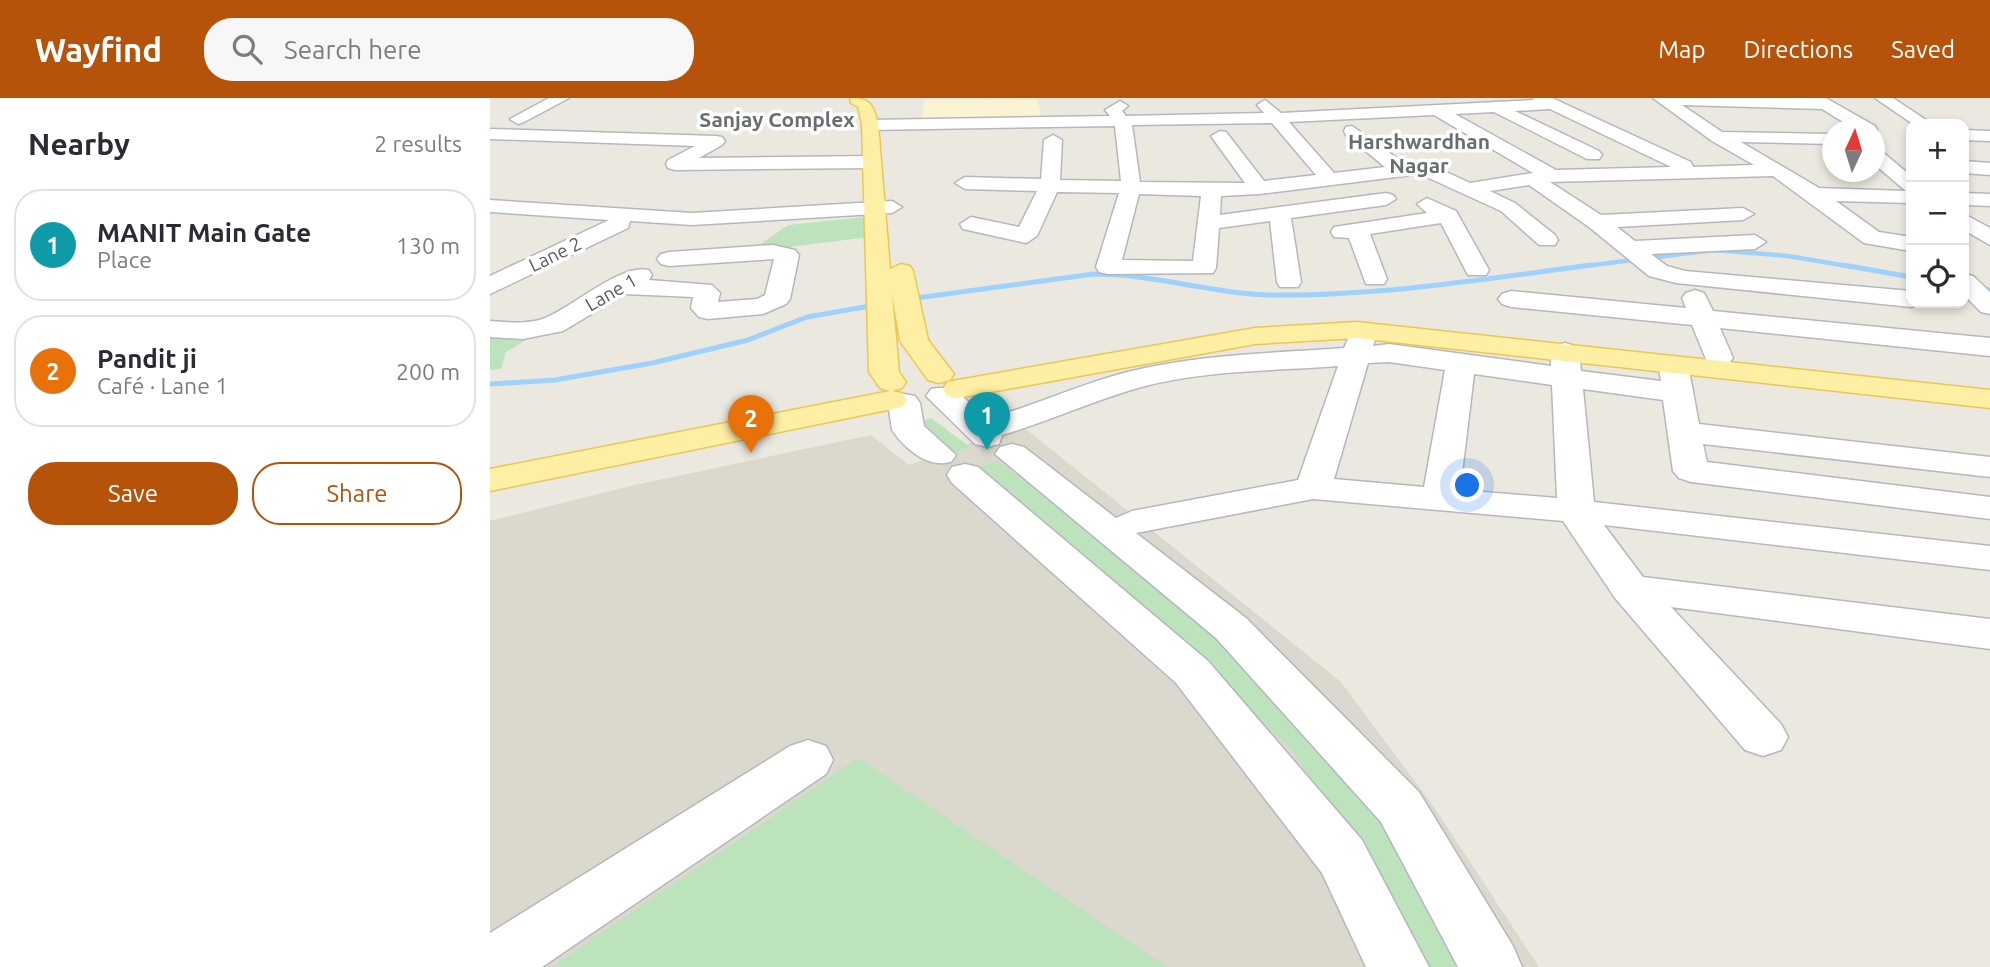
<!DOCTYPE html>
<meta charset="utf-8">
<style>
:root{--surface:#fff;--page:#f7f7f7;--text:#2b2b33;--muted:#7c7c81;--line:#e1e1e2;--accent:#b45309}
body{margin:0;font-family:Ubuntu,sans-serif;background:var(--page);color:var(--text)}
.controls{position:absolute;right:21px;top:21px;display:grid;overflow:hidden;border-radius:14px;box-shadow:0 4px 10px #0003}
.controls button{width:63px;height:63px;display:grid;place-items:center;padding:0;border:0;border-bottom:2px solid var(--line);background:var(--surface);color:var(--text);font:35px sans-serif}
.compass{position:absolute;left:1332px;top:21px;width:63px;height:63px;border-radius:50%;background:var(--surface);box-shadow:0 4px 10px #0003;rotate:4deg}
.you{position:absolute;left:978px;top:388px;width:24px;height:24px;margin:-18px;border:5px solid #fff;border-radius:50%;background:#1a73e8;box-shadow:0 0 0 10px #1a73e833}
.badge{display:grid;place-items:center;width:46px;height:46px;border-radius:50%;background:var(--accent);color:#fff;font-size:23px;font-weight:700}
.pin{position:absolute;translate:-50% -58px;filter:drop-shadow(0 2px 4px #0008)}
.pin::after{content:'';position:absolute;top:37px;width:24px;height:21px;background:inherit;clip-path:polygon(0 0,100% 0,50% 100%)}
.list{margin:0;padding:0;list-style:none}
h2{display:flex;justify-content:space-between;align-items:center;height:91px;margin:0;padding:0 28px;font-size:30px}
h2 small{font-size:23px;font-weight:400;color:var(--muted)}
.list li{display:grid;grid-template-columns:46px 1fr auto;gap:21px;align-items:center;box-sizing:border-box;height:112px;margin:0 14px 14px;padding:0 14px;border:2px solid var(--line);border-radius:28px}
.list b{display:block;font-size:26px;white-space:nowrap}
.list p{margin:0;font-size:23px;white-space:nowrap;color:var(--muted)}
.list em{font-size:23px;font-style:normal;color:var(--muted)}
.actions{display:flex;gap:14px;padding:21px 28px}
.actions a{flex:1;padding:16px 0;border:2px solid var(--accent);border-radius:28px;text-align:center;font-size:24px;color:var(--accent)}
.actions .main{background:var(--accent);color:#fff}
.icon{flex:none;width:38px;height:38px;fill:none;stroke:currentColor;stroke-width:2;stroke-linecap:round;stroke-linejoin:round}
.map{position:relative;flex:none;width:1500px;height:869px;overflow:hidden}
header{display:flex;align-items:center;gap:42px;box-sizing:border-box;height:98px;padding:0 35px;background:var(--accent);color:#fff}
header strong{font-size:33px}
nav{display:flex;gap:38px;margin-inline-start:auto;font-size:24px}
.search{width:490px;height:63px;background:var(--page);display:flex;align-items:center;gap:18px;box-sizing:border-box;padding:0 24px;border-radius:28px;color:var(--muted);font-size:26px}
main{display:flex}
aside{flex:1;background:var(--surface)}
.map>svg:first-child{display:block}
</style>
<header>
<strong>Wayfind</strong>
<div class="search"><svg class="icon" aria-label="search" viewBox="0 0 24 24"><circle cx="10" cy="10" r="6"/><path d="M15 15l6 6"/></svg>Search here</div>
<nav><a>Map</a><a>Directions</a><a>Saved</a></nav>
</header>
<main>
<aside>
<h2>Nearby<small>2 results</small></h2>
<ul class="list">
<li><span class="badge" style="background:#0f9aa8">1</span><div><b>MANIT Main Gate</b><p>Place</p></div><em>130 m</em></li>
<li><span class="badge" style="background:#e8710a">2</span><div><b>Pandit ji</b><p>Café · Lane 1</p></div><em>200 m</em></li>
</ul>
<div class="actions"><a class="main">Save</a><a>Share</a></div>
</aside>
<div class="map">
<svg width="1500" height="869" viewBox="0 0 1500 869">
<rect width="100%" height="100%" fill="#ebe9df"/>
<!-- commercial -->
<path fill="#fcf3d3" d="M547,0l4,18 -65,6 -55,-2 4,-21z"/>
<!-- education -->
<path fill="#dbd8cd" d="M531,327l320,257 93,125 105,160h-1049v-446l145,-36 236,-50 38,30z"/>
<!-- green -->
<path fill="#bce3bc" d="M375,119l4,20 -120,15 39,-27z
M0,240l36,2 -20,12 -5,17 -11,1z
M441,320l39,29 -16,6 -30,-19 -4,-12z
M508,363l240,187 142,168 85,151h-47l-71,-132 -55,-85 -65,-61 -254,-219z
M368,660l309,209h-608l-2,-4z"/>
<g fill="none" stroke-linecap="round" stroke-linejoin="round">
<!-- stream-far1 -->
<path stroke="#9ed2fd" stroke-width="4.5" d="M1087,169l137,-17 74,6 65,11"/>
<!-- stream -->
<path stroke="#9ed2fd" stroke-width="5" d="M1353,167l68,12
M1474,189l26,3
M419,201l185,-25c60,0 119,20 179,21 107,1 213,-16 318,-30
M0,286l65,-4 97,-17 96,-23 59,-23 69,-12"/>
<defs>
<path id="minor" d="M59,0h20l-45,24 -6,2 -8,-5z
M1042,0h20l139,64 2,5 61,-2 -42,-24 -59,-43h173l5,3 44,25 2,4 -2,4 -1,-4h-18l-34,-21 -140,-4 40,27 110,2v10l-91,-2 78,46 87,3 -32,-27v-15l6,1 31,26v27l-75,-2 43,31 32,5v14l-47,-8 -91,-67 -223,6 51,33 142,-7 11,6 -11,6 -126,7 18,14 120,-6 11,7 -11,7 -104,5 16,12 18,5 226,20v12h10l-10,4 -235,-24 -27,-7 -60,-49 -60,-42 -39,6 25,12 40,32 3,5 -3,5h-16l-38,-34 -81,-37 -161,20 -38,2 -1,19 166,-22 7,2 3,4 -10,6 -95,13 10,64 -3,5h-18l-3,-5 -7,-61 -51,7 -3,40 -3,5 -105,1 -9,-2 -3,-5 23,-74 -62,-1 -20,44 -11,7 -63,-14 -3,-5 11,-7 48,10 18,-36 -72,-2 -10,-6 10,-6 76,2 3,-39 9,-5 9,5 -2,40 61,1 -6,-55 -245,4 -8,-5 8,-5 240,-4 -5,-6 15,-9 8,5 -6,5 4,5 138,-3 -7,-8 8,-5 16,13 253,-13zM1060,11l121,58 -115,3 -101,-56 39,-2 93,47h12l3,-4 -3,-4 -84,-40zM944,17l99,58 -63,10 -41,-19h-24l-53,-38 -6,1 -2,4 2,4 39,32 -51,6 -45,-51zM782,25l44,52 -52,6 -38,-49 -6,-1 -9,5 34,47 -105,-1 -8,-57zM649,96l62,2 -8,65 -71,-1z
M1385,0h18l39,26h-19z
M0,31l226,7 6,1 3,4 -3,4 -23,13 173,-2 9,6 -9,6 -197,2 -7,-2 -2,-4 2,-4 27,-14 -205,-7z
M1474,32l26,1v10l-26,-1z
M1474,63l26,2v12l-26,-2z
M1474,95l26,1v12l-26,-1z
M937,100l29,13 33,59 -3,5h-18l-27,-52 -71,11 17,45 -3,5h-18l-17,-46 -15,-1 -3,-5 3,-5 93,-14 -10,-9z
M0,102l202,13 200,-12 10,6 -10,6 -200,12 -62,-4 -2,7 -138,66v-18l119,-56 -119,-8z
M1474,116l26,14v17l-26,-15z
M283,147l22,5 4,5 -9,44 -4,5 -23,10 -55,5 -9,-2 -8,-9 2,-11 -68,-3 -62,37 -40,8 -33,-2v-16c18,1 38,4 55,-3 28,-11 76,-55 104,-48l3,5 -3,5 63,5 8,8 -2,9 39,-3 8,-4 9,-36 -105,7 -8,-2 -4,-5 4,-5 8,-2z
M1474,176l9,2 17,16v22l-9,-2 -17,-17z
M1205,192l9,3 9,18 277,27v18l-270,-28 13,30 -5,6 -10,3 -10,-3 -16,-39 -181,-18 -9,-3 -4,-5 4,-5 9,-3 175,17 -4,-10 4,-5z
M873,227l10,2 4,6 -4,13 16,-2 162,22v-14l4,-6 10,-3 10,3 4,6 2,19 80,10 -2,-11 4,-6 11,-3 11,3 4,6 10,54 291,33v20l-287,-33 4,18 283,35v22l-299,-37 -12,-4 -6,-7 -10,-71 -80,-11 11,113 396,44v24l-386,-45 39,52 347,42v30l-319,-42 110,117 7,13 -7,13 -18,6 -18,-6 -130,-152 -52,-77 -250,-22 -177,34 110,85 173,174 94,154 9,21h-64l-77,-145 -165,-184 -221,-184 5,-7 12,-3 12,3 92,71 16,-7 166,-31 40,-114c-64,5 -131,4 -193,20 -49,13 -94,35 -143,49l-3,9 -12,3 -12,-3 -49,-48 5,-7c24,-6 39,15 56,30 53,-15 104,-40 158,-51 65,-14 133,-15 199,-20l9,-21zM899,264l56,8 -21,117 -90,-8 34,-116zM984,276l78,11 5,113 -97,-8z
M414,296l11,2 5,7 4,23 32,29 -5,7c-24,6 -46,-13 -59,-32l-4,-27 5,-7z
M475,366l13,3 230,194 154,179 67,127h-63l-44,-94 -146,-190 -224,-200 -5,-8 5,-8z
M318,642l18,6 7,14 -7,14 -284,193h-52v-34l300,-187z"/>
<path id="major" d="M360,0c21,0 23,7 28,26l12,145 11,-5 9,2 3,5 15,69 26,34 -4,6 -11,3 -11,-3 -28,-39 -8,-47 7,78 7,10 -4,6 -10,3 10,2 5,7 -5,7 -412,84v-22l400,-78 -10,-3 -11,-16 -7,-248 -4,-17 -7,-4z
M867,224l633,68v18l-633,-70 -102,6 -297,54 -11,-2 -4,-7 4,-7 11,-2 297,-52z"/>
</defs>
<!-- minor casing -->
<use href="#minor" stroke="#b5b7bc" stroke-width="3"/>
<!-- major casing -->
<use href="#major" stroke="#edc556" stroke-width="3"/>
<!-- minor -->
<use href="#minor" fill="#fff" fill-rule="evenodd"/>
<!-- major -->
<use href="#major" fill="#fdefa3" fill-rule="evenodd"/>
</g>
<g text-anchor="middle" stroke-width="7" stroke-linejoin="round" paint-order="stroke">
<!-- far-street labels -->
<g font-size="19" fill="#585c60" stroke="#fff">
<text transform="translate(65 156) rotate(-26)" y="7">Lane 2</text>
<text transform="translate(121 194) rotate(-30)" y="7">Lane 1</text>
</g>
<!-- far-neighbourhood labels -->
<g font-size="21" font-weight="bold" fill="#696e72" stroke="#fff">
<text x="287" y="29">Sanjay Complex</text>
<text x="929" y="51">Harshwardhan<tspan x="929" dy="24">Nagar</tspan></text>
</g>
</g>
</svg>
<div class="controls">
<button>+</button>
<button>−</button>
<button><svg class="icon" aria-label="locate" viewBox="0 0 24 24"><circle cx="12" cy="12" r="6"/><path d="M12 2v4M12 18v4M2 12h4M18 12h4"/></svg></button>
</div>
<svg class="compass" viewBox="-18 -18 36 36"><path d="M0-13l5 13h-10z" fill="#e53935"/><path d="M0 13l5-13h-10z" fill="#7c7c81"/></svg>
<div class="you"></div>
<div class="pin badge" style="left:497px;top:352px;background:#0f9aa8">1</div>
<div class="pin badge" style="left:261px;top:355px;background:#e8710a">2</div>
</div>
</main>
